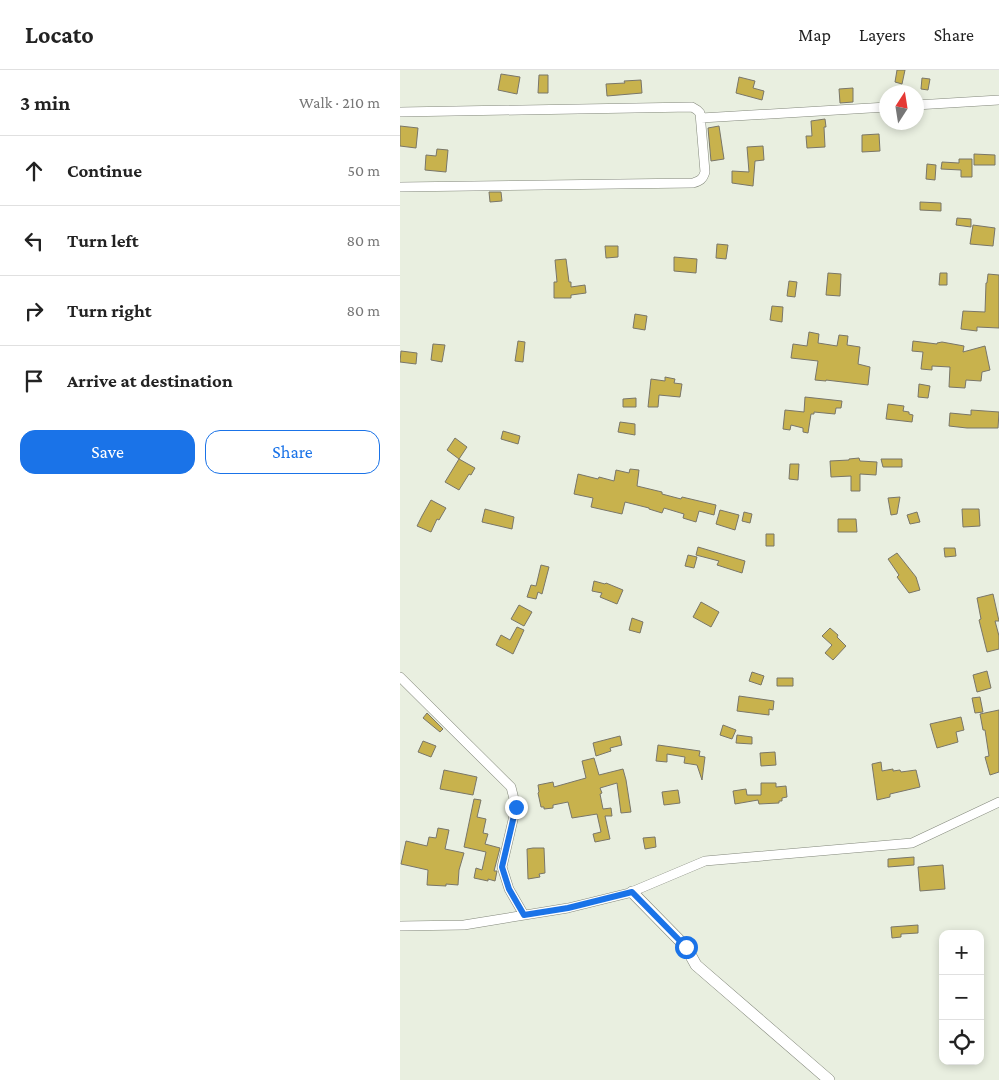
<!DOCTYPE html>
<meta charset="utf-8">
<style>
:root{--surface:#fff;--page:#f6f6f6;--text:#222;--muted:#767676;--line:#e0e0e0;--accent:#1a73e8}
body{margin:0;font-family:"Crimson Pro",serif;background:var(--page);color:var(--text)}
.controls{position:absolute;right:15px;bottom:15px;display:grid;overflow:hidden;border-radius:10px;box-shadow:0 2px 8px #0003}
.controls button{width:45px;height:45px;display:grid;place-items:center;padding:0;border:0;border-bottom:1px solid var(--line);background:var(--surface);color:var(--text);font:25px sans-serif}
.compass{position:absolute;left:479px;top:15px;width:45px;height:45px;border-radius:50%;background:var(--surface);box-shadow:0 2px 8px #0003;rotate:12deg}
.stop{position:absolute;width:15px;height:15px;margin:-11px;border:4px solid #1a73e8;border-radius:50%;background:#fff}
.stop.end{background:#1a73e8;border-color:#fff;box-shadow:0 1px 5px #0008}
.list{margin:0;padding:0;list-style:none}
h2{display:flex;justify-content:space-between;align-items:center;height:65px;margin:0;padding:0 20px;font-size:21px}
h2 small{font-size:16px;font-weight:400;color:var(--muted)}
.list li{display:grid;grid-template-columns:32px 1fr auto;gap:15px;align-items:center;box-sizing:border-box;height:70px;padding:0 20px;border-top:1px solid var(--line)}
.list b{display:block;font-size:19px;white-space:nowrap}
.list em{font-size:16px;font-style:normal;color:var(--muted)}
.actions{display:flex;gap:10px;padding:15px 20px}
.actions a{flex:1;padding:11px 0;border:1px solid var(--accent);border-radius:15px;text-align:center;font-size:18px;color:var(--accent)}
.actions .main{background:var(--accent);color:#fff}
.icon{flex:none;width:28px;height:28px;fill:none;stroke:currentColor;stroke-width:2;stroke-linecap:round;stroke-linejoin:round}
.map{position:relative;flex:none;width:599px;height:1010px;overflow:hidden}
header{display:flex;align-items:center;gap:30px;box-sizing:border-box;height:70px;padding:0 25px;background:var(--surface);border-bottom:1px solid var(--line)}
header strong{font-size:24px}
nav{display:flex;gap:28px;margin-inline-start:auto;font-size:18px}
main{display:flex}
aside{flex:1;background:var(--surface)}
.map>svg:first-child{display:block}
</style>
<header>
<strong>Locato</strong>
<nav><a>Map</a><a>Layers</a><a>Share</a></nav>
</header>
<main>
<aside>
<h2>3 min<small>Walk · 210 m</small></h2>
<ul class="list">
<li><svg class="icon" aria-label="ahead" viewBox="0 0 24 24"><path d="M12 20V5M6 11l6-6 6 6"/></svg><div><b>Continue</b></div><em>50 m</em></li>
<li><svg class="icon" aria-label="left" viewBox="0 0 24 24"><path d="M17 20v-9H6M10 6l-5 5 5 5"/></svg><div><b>Turn left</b></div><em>80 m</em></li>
<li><svg class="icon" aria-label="right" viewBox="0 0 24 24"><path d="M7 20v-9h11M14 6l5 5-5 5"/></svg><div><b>Turn right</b></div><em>80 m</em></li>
<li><svg class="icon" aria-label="arrive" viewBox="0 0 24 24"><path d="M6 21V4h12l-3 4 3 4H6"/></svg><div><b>Arrive at destination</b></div></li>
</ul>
<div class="actions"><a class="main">Save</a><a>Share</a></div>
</aside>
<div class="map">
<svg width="599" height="1010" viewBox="0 0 599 1010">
<rect width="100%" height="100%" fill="#e9efe0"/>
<!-- building -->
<path fill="#c8b24d" stroke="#797669" d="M497,0h8l-3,14 -7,-2z
M101,4l19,3 -3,17 -19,-4z
M139,5h9v18h-10z
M339,7l16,4 -2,7 11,3 -2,9 -26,-7z
M522,8l8,1 -2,11 -7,-1z
M241,10l1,13 -35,3 -1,-12 19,-1 -1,-2z
M453,18v14l-13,1 -1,-14z
M425,49l1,8h-2l1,20 -18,1 -1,-12h6l-1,-15z
M0,56l18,2 -2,20 -16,-2z
M319,56l5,33 -13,2 -3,-33z
M479,64l1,17 -18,1v-17z
M363,76l1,14 -9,1 -2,25 -21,-3v-12l17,1 -2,-25z
M37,79l11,1 -2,22 -21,-2 1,-15 10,1z
M574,84l21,1v10h-21z
M559,89h13v18h-11v-7l-20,-1 1,-7 17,1z
M527,94l9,1 -1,15 -9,-1z
M89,122h12l1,9 -12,1z
M520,132l21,1v8l-21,-1z
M557,148l14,1v8l-15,-2z
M573,155l22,3 -2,18 -23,-2z
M317,174l11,1 -2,14 -10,-1z
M205,176h13v11l-12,1z
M274,187l23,2 -1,14 -22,-2z
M166,189l3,23h2v5l14,-2 1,8 -15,2v3h-17v-16h3l-2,-22z
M428,203l13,1 -1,22 -14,-1z
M540,203h7v12h-8z
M588,204l11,1v53l-22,-1v4l-16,-2 2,-18 22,1 1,-29h1z
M389,211l8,1 -2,15 -8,-1z
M372,236l11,1 -1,15 -12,-2z
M235,244l12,2 -2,14 -12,-2z
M409,262l10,2 -1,9 19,3 2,-11 9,1 -1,9 13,2 -2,17 12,3 -2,18 -42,-5v1l-11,-1 3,-19 -27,-3 2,-14 14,2z
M118,271l7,1 -2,20 -8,-1z
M513,271l24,3v-1l5,-1 22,4 -1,6 22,-6 5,24 -8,2 -1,9 -15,-1 -1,8 -16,-1 1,-20 -18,-1v4l-11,-1 2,-17 -11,-1z
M33,274l12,1 -3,17 -11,-2z
M1,281l16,2 -1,11 -16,-2z
M265,307l10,2 -1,4 8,1 -2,13 -21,-2 -1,12h-10l3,-28 14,2z
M519,314l11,2 -2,12 -10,-1z
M405,327l37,4 -1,7h-5l-1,6 -21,-2v2h-3l-3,19 -5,-1v-4l-12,-3 -1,5 -7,-1 2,-19 19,2z
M236,328v9h-13v-8z
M488,334l16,2 -1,5 6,1v2l4,1 -1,7 -26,-3z
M571,340l28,2 -1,16h-31l-18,-2 1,-13 21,2z
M220,352l15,2v11l-17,-3z
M103,361l17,5 -2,8 -17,-5z
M55,368l12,9 -8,12 -12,-9z
M459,388l1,3 17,1 -1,13 -16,-1v17h-9v-15l-20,1 -1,-16 19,-1v-1z
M59,389l16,9 -4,7 -2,-1 -10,16 -14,-8z
M481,389h21v8h-19z
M390,394h9l-1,16 -9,-1z
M230,399l9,1 -2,16 25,6v2l19,5 1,-2 34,8 -2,10 -15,-4 -3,11 -13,-4 1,-4 -20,-6 -2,5 -13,-4v-1l-24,-6 -3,12 -31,-7 2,-9 -19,-4 4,-20 20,5 1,-2 15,4 2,-11 13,3z
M500,427l-3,17 -6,1 -3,-17z
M31,430l15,8 -7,12 -2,-1 -6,13 -14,-6 5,-10z
M85,439l29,8 -2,12 -30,-7z
M562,439h17l1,17 -17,1z
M320,440l19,5 -4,15 -19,-6z
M344,442l8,2 -2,9 -8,-2z
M517,442l3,10 -10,2 -3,-9z
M438,449h18l1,13h-19z
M366,464h8v12h-8z
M298,477l47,14 -3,12 -25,-8 2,-4 -23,-6z
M544,478h11l1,8 -11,1z
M497,483l19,24 4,13 -11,3 -12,-16 2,-2 -11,-16z
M288,485l9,2 -3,11 -9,-2z
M141,495l8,2 -7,27 -4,-2 -2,7 -9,-2 4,-12 5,1z
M194,511l11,3 1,-1 17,7 -6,14 -17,-7 2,-4 -10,-2z
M593,524l6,27h-4l4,15v13l-12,3 -8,-32 2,-1 -4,-21z
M301,532l18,10 -8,15 -18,-10z
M119,535l13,7 -8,14 -13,-7z
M232,548l11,4 -3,11 -11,-3z
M117,557l7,3 -11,24 -17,-9 5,-10 9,5z
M430,558l8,7 -1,2 9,9 -13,14 -8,-7 7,-8 -10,-9z
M587,601l4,17 -14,4 -4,-17z
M352,602l12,4 -3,9 -12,-4z
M377,608h16v8h-16z
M339,626l35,5 -1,9 -4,-1v6l-32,-4z
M580,627l3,15 -8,1 -3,-15z
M599,640v62l-9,3 -5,-18 4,-1 -4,-26h-2l-3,-16z
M27,643l16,16 -3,3 -17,-14z
M561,647l3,13 -8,2 2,10 -21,6 -7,-24z
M323,655l13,5 -4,9 -12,-4z
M337,665l15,2v7l-16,-1z
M220,666l2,9 -12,3 1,3 -15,5 -3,-13z
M23,671l13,5 -5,11 -13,-5z
M258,675l42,6 -1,5 6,1 -3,23 -5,-15 -13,-2 1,-6 -18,-3v8l-11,-1z
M375,682l1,13 -15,1 -1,-13z
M194,688l5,17 24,-6 3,11 5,32 -10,1 -4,-30 -17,5 2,5 -2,1 3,15 8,-1 1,8h-7l5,23 -15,3 -2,-8 8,-2 -4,-18 -25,4 -4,-16 -15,3v3l-9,1v-2h-3l-3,-14 1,-1 -1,-7 15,-3 1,5 32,-9 -4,-17z
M481,692l1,9 11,-2v2l7,-1 1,2 15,-2 4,17 -30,7v3l-13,3 -5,-36z
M44,700l33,7 -4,18 -33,-6z
M361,713h15v4l10,-1 1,11 -5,1v3h-3v2l-20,1 -1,-4 -23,4 -2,-13 13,-2 1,6h14z
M278,720l2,13 -16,2 -2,-13z
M74,729l7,1 -4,17 9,2 -3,14 5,1 -3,10 15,4 -6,23h3l-2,10 -7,-2v2l-14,-3 2,-10 6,2 4,-18 -22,-5z
M38,758l11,2 -4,19 19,4 -5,17 -1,15 -12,-1v2l-19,-1 1,-15 -27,-6 5,-23 21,5 2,-9 7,1z
M255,767l1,10 -11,2 -2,-11z
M133,778h11l1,25 -6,1 1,3 -12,2 -1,-30z
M514,787v8l-26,2v-8z
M543,795l2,24 -25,2 -2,-24z
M518,855v8l-17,1v3l-9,1 -1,-11z"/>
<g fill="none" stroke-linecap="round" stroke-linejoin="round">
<defs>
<path id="minor" d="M516,35l83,-5
M0,42l292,-5 5,3 3,3 5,59c-2,7 -5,9 -12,11l-293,4
M301,48l186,-11
M0,607l111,110 5,20 -14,60 7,22 15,26
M0,856l64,-1 104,-17 61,-15 76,-32 207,-18 87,-41"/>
<path id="tertiary" d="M232,822l54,55 10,18 133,115"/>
</defs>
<!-- minor casing -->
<use href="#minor" stroke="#82877a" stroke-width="10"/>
<!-- tertiary casing -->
<use href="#tertiary" stroke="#82877a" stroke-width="12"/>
<!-- minor -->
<use href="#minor" stroke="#fff" stroke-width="9"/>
<!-- tertiary -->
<use href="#tertiary" stroke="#fff" stroke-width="11"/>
</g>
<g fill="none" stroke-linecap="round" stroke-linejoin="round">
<!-- route -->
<path stroke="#1a73e8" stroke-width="6" d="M116,737l-14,60 7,22 15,26 44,-7 64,-16 54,55"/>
</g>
</svg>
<div class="controls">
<button>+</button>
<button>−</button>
<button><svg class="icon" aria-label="locate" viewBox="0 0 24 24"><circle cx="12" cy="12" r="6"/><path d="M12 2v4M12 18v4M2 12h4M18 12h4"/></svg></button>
</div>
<svg class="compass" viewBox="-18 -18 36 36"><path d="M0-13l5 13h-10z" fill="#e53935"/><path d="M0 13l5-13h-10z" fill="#767676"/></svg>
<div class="stop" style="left:286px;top:877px"></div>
<div class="stop end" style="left:116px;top:737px"></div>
</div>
</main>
